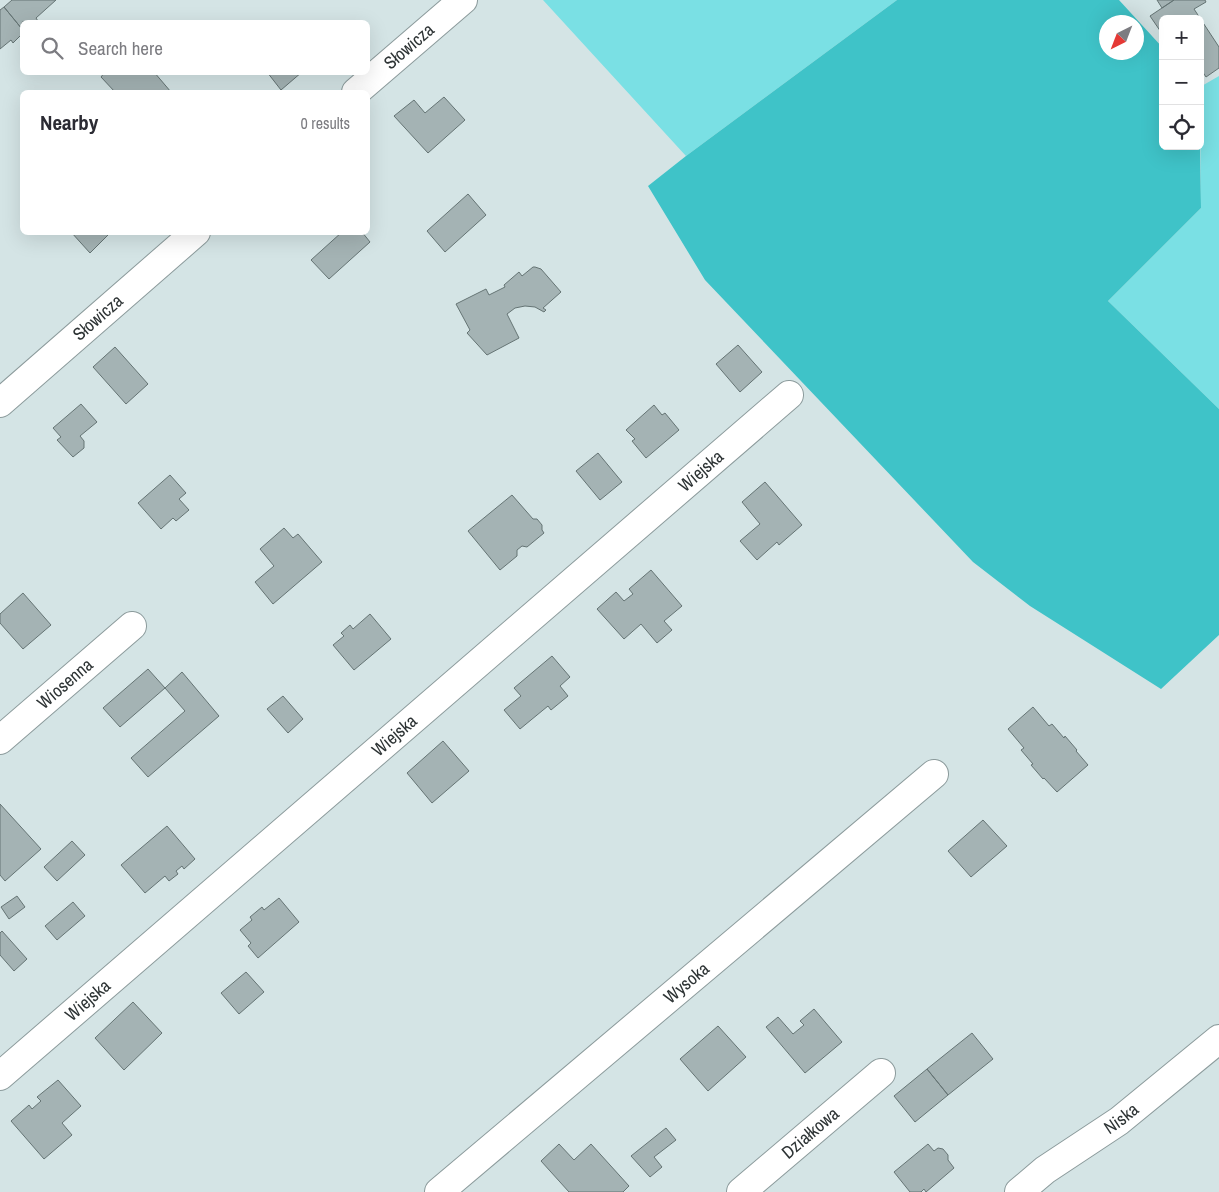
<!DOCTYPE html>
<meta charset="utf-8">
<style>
:root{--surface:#fff;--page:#f7f7f7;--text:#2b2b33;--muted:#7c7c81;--line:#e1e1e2}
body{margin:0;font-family:"Archivo Narrow",sans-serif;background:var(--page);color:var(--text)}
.controls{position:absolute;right:15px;top:15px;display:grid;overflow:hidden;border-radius:8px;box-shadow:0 5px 20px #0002}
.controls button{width:45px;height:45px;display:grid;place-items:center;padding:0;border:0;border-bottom:1px solid var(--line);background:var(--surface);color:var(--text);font:25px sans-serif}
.compass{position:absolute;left:1099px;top:15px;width:45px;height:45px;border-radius:50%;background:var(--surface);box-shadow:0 5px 20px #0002;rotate:222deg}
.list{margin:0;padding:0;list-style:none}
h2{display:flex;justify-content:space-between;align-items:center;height:65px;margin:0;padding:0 20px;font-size:21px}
h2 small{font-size:16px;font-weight:400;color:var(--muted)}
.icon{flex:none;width:28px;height:28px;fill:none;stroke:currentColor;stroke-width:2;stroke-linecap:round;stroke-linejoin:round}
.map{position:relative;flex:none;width:1219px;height:1192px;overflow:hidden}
.search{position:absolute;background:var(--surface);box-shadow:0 5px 20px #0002;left:20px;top:20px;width:350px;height:55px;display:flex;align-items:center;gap:12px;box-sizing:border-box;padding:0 18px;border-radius:8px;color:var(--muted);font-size:19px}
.panel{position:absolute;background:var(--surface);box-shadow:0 5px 20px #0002;left:20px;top:90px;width:350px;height:145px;border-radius:8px}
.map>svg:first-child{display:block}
</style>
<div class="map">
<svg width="1219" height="1192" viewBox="0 0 1219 1192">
<rect width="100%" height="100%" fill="#d4e4e5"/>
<!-- green -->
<path fill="#7ae0e4" d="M543,0h354l-211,156z
M1219,76v333l-111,-108 93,-93 -1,-121z"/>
<!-- forest -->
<path fill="#3fc3c8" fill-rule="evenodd" d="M897,0h222l44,48v98h37l1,62 -93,93 111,108v226l-58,54 -131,-83 -57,-44 -268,-282 -57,-94 38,-30zM1106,22h30v30h-30z"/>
<!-- building -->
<path fill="#a4b3b4" stroke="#657474" d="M12,0h44l-20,18 2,3 -2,1h-14v7l-18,-22z
M1157,0h17l-12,8z
M1174,0h31l1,2 -12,7 25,38v21l-13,9 -6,-9v-49h-37v16l-13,-19z
M4,7l18,22v5l-9,9 -2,-3 -11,9v-39z
M105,72h49l17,20h-56l-14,-15z
M267,72h35l-21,18z
M444,97l21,23 -37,33 -34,-37 20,-16 11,13z
M468,194l18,21 -41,37 -18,-21z
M71,232h40l-21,21z
M342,232h20l8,10 -41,37 -18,-19z
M533,267h2l6,2 20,23 -18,16 3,2 -2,2 -9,-5 -10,-1 -10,2 -8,6 12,24 -32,17 -20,-22 3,-3 -14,-26 30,-15 3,6 16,-8 -1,-2 15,-13 3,4z
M738,345l24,27 -22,20 -24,-28z
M115,347l33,37 -22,20 -33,-37z
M81,404l16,18 -17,14 4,5v7l-11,9 -16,-17 4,-3 -8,-9z
M654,405l8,10 3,-2 14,17 -33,28 -14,-17 3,-2 -9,-9z
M598,453l24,29 -22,18 -24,-29z
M170,475l16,18 -7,6 10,11 -13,11 -3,-3 -12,11 -23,-26z
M765,482l37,43 -23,20 -2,-3 -20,18 -17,-19 20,-17 -18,-22z
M512,495l21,24h4l5,6v5l2,3 -17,14 -5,-1 -5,4v6l-17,14 -32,-39z
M284,528l9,10 5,-4 24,28 -49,42 -18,-22 19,-16 -14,-17z
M651,570l31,36 -18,15 8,9 -15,13 -16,-19 -17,15 -27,-30 19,-17 8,9 9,-7 -4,-5z
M23,593l28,32 -28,24 -23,-26v-9z
M370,614l21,25 -37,31 -21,-25 11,-9 -3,-3 9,-8 3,4z
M552,656l18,21 -10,9 8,10 -17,14 -3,-4 -28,23 -16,-19 17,-14 -7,-8z
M148,669l17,19 -45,39 -17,-19z
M182,672l37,44 -71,61 -17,-19 54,-47 -20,-23z
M283,696l20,23 -15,14 -21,-24z
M1033,707l16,19 3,-2 12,14 1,-2 12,14 -1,1 12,14 -31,27 -13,-14 -1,1 -12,-14 2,-1 -12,-14 3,-2 -16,-19z
M443,741l26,30 -37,32 -25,-30z
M0,804l41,45 -36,32 -5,-6z
M983,820l24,26 -36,31 -23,-26z
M167,826l28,33 -11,10 -2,-3 -6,5 2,3 -9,7 -4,-5 -20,17 -24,-28z
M72,841l13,14 -28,26 -13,-14z
M17,896l8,11 -16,12 -8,-12z
M279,898l20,24 -41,36 -10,-12 3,-3 -11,-13 12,-10 -2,-3 12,-10 2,3z
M73,902l12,14 -28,24 -12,-14z
M2,931l25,28 -13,12 -14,-16v-22z
M246,972l18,20 -25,22 -18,-21z
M133,1002l29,31 -38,37 -29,-32z
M814,1009l28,33 -37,31 -39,-46 12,-10 15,17 11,-9 -4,-4z
M718,1026l28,31 -38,34 -28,-32z
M972,1033l21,26 -45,36 -21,-26z
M927,1069l21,26 -33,27 -21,-26z
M58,1080l23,26 -19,17 10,12 -28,24 -33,-38 18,-16 3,4 9,-8 -4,-4z
M666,1128l10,12 -22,17 8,10 -12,10 -19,-21z
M559,1144l15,16 17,-16 38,42 -6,6h-54l-28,-31z
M928,1144l6,7 4,-3 5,1 5,6v5l6,8 -28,24 -2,-3 -3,3h-11l-16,-20z"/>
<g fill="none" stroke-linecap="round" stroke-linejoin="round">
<defs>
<g id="minor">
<path id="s1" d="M356,92l107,-92"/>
<path id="s2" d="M0,403l196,-171"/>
<path id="s3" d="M0,740l132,-114"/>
<path id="s4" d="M0,1076l789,-681"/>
<path id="s5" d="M439,1192l495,-418"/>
<path id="s6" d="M741,1192l140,-119"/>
<path id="s7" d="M1019,1192l26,-22 74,-49 100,-82"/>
</g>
</defs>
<!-- minor casing -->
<use href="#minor" stroke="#8c9b9c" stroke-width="30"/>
<!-- minor -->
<use href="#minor" stroke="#fff" stroke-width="28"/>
</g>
<g text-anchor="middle" stroke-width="5" stroke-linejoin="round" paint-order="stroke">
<!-- street labels -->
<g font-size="18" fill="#2e3435" stroke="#e1f2f2">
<text dy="6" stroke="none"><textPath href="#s1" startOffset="70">Słowicza</textPath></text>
<text dy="6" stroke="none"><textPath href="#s2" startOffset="130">Słowicza</textPath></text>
<text dy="6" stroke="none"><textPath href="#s4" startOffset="926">Wiejska</textPath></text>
<text dy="6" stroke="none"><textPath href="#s3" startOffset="86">Wiosenna</textPath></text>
<text dy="6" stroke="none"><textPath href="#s4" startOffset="521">Wiejska</textPath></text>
<text dy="6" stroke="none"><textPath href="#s5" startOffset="324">Wysoka</textPath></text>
<text dy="6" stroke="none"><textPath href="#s4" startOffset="116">Wiejska</textPath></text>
<text dy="6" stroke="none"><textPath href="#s7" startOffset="126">Niska</textPath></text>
<text dy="6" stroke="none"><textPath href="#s6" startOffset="91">Działkowa</textPath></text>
</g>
</g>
</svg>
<div class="controls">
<button>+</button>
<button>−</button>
<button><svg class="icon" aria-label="locate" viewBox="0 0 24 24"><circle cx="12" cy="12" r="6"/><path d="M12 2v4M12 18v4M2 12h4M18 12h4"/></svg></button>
</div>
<svg class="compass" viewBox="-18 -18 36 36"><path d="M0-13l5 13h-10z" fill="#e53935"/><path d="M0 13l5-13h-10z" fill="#7c7c81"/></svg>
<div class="search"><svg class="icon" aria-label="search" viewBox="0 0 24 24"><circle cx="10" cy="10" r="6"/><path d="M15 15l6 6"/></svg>Search here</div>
<section class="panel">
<h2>Nearby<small>0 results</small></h2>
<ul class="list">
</ul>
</section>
</div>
